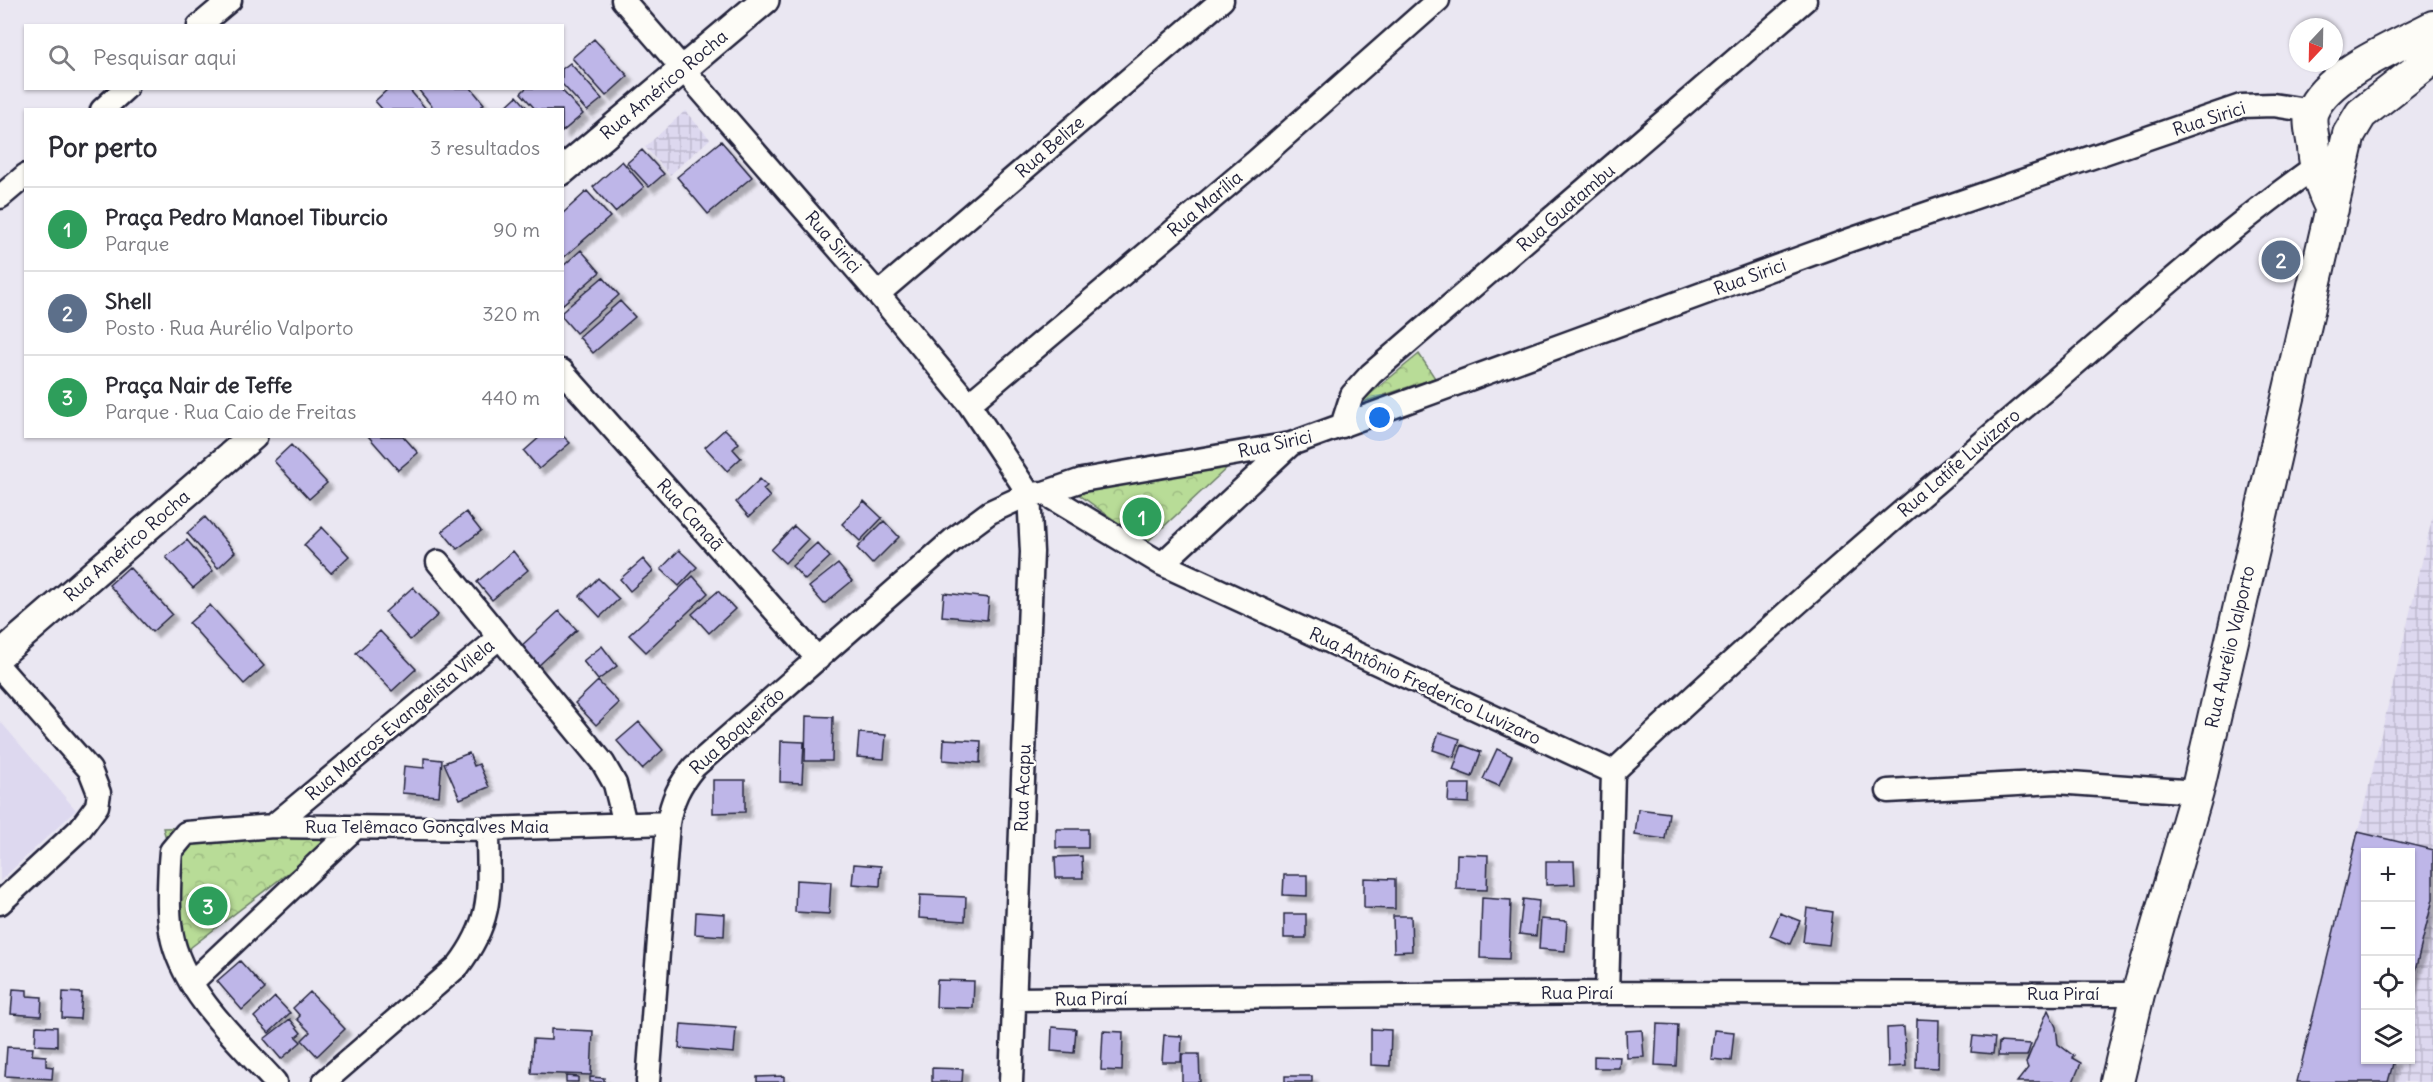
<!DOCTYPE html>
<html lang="pt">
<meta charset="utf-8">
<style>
:root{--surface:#fff;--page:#f7f7f7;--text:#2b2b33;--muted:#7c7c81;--line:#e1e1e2;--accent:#1a73e8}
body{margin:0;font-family:Delius,sans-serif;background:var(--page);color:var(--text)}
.controls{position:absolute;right:18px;bottom:18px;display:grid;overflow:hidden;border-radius:0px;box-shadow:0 2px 4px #0004}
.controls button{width:54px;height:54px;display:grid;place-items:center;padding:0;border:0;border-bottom:2px solid var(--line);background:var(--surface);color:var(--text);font:30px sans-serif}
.compass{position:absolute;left:2289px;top:18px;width:54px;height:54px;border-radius:50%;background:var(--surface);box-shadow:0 2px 4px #0004;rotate:202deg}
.you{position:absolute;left:1380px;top:418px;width:21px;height:21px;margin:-15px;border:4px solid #fff;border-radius:50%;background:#1a73e8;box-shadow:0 0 0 9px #1a73e833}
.badge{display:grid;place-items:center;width:39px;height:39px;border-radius:50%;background:var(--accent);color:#fff;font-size:20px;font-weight:700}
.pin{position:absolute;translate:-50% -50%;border:3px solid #fff;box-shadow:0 2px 6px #0006}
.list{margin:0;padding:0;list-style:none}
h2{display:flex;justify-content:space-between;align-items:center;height:78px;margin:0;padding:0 24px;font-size:26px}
h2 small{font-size:20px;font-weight:400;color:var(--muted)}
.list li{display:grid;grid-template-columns:39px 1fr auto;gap:18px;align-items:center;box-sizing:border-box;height:84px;padding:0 24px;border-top:2px solid var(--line)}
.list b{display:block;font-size:22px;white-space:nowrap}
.list p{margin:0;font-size:20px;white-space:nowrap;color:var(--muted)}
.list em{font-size:20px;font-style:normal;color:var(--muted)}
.icon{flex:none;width:33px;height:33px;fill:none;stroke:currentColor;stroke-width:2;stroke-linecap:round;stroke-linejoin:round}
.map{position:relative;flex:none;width:2433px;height:1082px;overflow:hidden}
.search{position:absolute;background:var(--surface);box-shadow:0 2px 4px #0004;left:24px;top:24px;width:540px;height:66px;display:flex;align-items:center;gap:15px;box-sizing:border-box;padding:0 21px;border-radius:0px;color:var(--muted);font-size:22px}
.panel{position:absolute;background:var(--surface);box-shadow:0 2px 4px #0004;left:24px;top:108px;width:540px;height:330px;border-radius:0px}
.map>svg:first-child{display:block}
</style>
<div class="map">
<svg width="2433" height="1082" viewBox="0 0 2433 1082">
<defs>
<pattern id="industrial-grid" width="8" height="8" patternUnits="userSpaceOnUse" patternTransform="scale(1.5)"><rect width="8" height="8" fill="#ddd8ef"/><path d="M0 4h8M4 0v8" fill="none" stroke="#bdb9ce"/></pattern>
<pattern id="forest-crowns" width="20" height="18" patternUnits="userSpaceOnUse" patternTransform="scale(1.5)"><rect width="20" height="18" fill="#b8dc97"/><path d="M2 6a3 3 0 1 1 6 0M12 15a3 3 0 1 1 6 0" fill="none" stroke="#9ebc83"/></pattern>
<filter id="shadow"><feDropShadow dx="5.5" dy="5.5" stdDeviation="1.5" flood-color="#0004"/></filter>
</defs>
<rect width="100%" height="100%" fill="#eae7f2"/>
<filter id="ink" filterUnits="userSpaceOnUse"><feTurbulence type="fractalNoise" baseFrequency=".0167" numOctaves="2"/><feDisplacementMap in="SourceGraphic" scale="12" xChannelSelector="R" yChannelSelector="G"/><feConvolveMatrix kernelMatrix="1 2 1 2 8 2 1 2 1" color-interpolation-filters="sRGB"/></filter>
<g filter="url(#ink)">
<!-- built -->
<path fill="#ddd8ef" d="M0,721l76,89 -76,71z"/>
<!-- industrial -->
<path fill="url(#industrial-grid)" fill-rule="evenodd" d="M685,111l25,28 -40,36 -25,-28z
M2433,515v567h-136l61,-250zM2366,852h44v208h-44z"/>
<!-- forest -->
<path fill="url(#forest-crowns)" stroke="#6d7f69" stroke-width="1.5" d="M1419,354l16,24 -77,26z
M1229,466l-83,77 -72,-52z
M271,825l55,4 5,11 -145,111 -12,-20 -5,-82 -6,-21z"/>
<!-- building -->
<path fill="#beb6e8" stroke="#22223b" stroke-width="1.5" filter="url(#shadow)" d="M594,39l34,37 -22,20 -34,-38z
M570,63l32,36 -15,12 -25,-27v-15z
M389,88h19l19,22h-44l-8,-9z
M417,88h54l13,16 -7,6h-42z
M526,88h34l23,26 -21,18v-22h-26l-15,-17z
M517,96l12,14h-27z
M721,141l31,36 -44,37 -31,-37z
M642,150l22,24 -15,13 -22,-24z
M622,161l22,26 -29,25 -22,-25z
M587,191l23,26 -48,42v-45z
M581,250l19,22 -38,33v-38z
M603,277l16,18 -43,38 -14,-16v-5z
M620,301l15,16 -42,36 -14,-16z
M725,429l14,14 -6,6 8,9 -14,13 -22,-24z
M562,435l8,8 -31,26 -15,-18 17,-15z
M368,436h35l15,17 -20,17z
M291,445l36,38 -18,16 -35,-38z
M760,479l7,7 -4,3 7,8 -21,20 -13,-15z
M864,501l18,17 -22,23 -18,-17z
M466,512l15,19 -24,18 -15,-18z
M205,517l30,35 -17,16 -31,-35z
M884,521l15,16 -27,27 -15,-16z
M794,526l14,13 -23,24 -14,-13z
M322,527l27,29 -18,17 -27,-28z
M187,540l26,31 -20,17 -27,-31z
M817,543l13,14 -25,23 -13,-14z
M679,550l18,17 -18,19 -18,-17z
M513,551l15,19 -36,30 -15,-18z
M643,559l10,12 -23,20 -10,-12z
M838,564l14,17 -28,23 -15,-17z
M129,567l43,47 -20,18 -43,-47z
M693,576l15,17 -62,59 -17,-17z
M598,578l21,21 -19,18 -20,-21z
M413,587l25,28 -28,25 -25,-28z
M718,591l17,18 -26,24 -17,-19z
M944,593l45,5 -2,22 -45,-4z
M210,605l54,61 -20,18 -55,-61z
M559,611l18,19 -40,37 -18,-19z
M380,631l36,38 -24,22 -36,-38z
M602,646l15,20 -19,14 -15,-19z
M598,681l21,22 -23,22 -21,-22z
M806,716l27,1 -1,44h-27z
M639,722l24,28 -21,19 -25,-28z
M1439,732l21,7 -6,18 -21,-7z
M859,733l27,2 -2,24 -27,-2z
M944,739l37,2 -1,22 -37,-3z
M781,741l23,1 -2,41 -22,-1z
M1462,745l19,7 -9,25 -19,-7z
M1497,749l15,7 -13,30 -16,-7z
M469,753l5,13 5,-2 10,23 -29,12 -16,-36z
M424,758l18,2 -3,36 -37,-3 2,-27 20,2z
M713,780h32v32l-32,1z
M1449,784h21l-1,19 -21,-1z
M1638,809l31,4 -4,26 -30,-4z
M1056,829h32v19h-32z
M2358,832l75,18v49l-23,92v-139h-44v208h28l-6,22h-91z
M1457,854l31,1 -1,35 -31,-1z
M1082,856l1,22h-27l-1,-21z
M1546,861h28l1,23 -29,1z
M854,864l27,2 -1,20 -28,-2z
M1284,875h23v21l-24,-1z
M1364,878l31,1v30l-31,-1z
M796,880l35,2 -2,32 -34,-2z
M920,895l46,2 -1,24 -46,-3z
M1482,898l29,2 -2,59 -29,-1z
M1523,899l16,2 -3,35 -17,-2z
M1807,908l26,4 -4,33 -26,-3z
M696,912l29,2 -1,22 -29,-2z
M1780,913l20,8 -10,23 -20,-8z
M1284,914h22v24h-22z
M1393,916h18l1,35 -18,1z
M1541,919l26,2 -2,30 -26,-2z
M240,961l25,28 -23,21 -25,-29z
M937,980l37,1 -1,27 -37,-1z
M13,989l14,1v6l15,1 -1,19 -30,-2z
M63,992l19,1 -2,26 -18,-1z
M310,992l35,37 -28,27 -15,-16 8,-8 -13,-13 3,-3 -7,-8z
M275,997l15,16 -21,20 -15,-16z
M2048,1010l8,17 2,17 16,12 -2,2 9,5 -8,19h-56l11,-14 -2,-5z
M290,1019l11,14 -5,4 5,5 -20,17 -17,-20z
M1917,1019l22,1 -1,48 -22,-1z
M681,1024l55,4 -2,25 -55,-5z
M1657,1024l21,1 -2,41 -21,-1z
M36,1026l21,1v19l-22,-1z
M1052,1027l24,2 -2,24 -23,-2z
M1904,1027l2,39 -18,1 -1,-39z
M551,1029l42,2 -2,44 -60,-2 2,-34 18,1z
M1371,1029l20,1 -1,36 -19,-1z
M1642,1030l2,27 -17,1 -1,-27z
M1714,1030l20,2 -3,29 -20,-2z
M1103,1031l20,1 -1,39 -21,-1z
M1164,1035l18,1 -1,26h-19z
M1973,1036l22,2 -2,16 -22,-2z
M1999,1042l32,2 -4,12h-29z
M7,1047l26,1 -1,7 14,1v10l7,1 -1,12 -47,-3z
M1182,1054h17l1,28h-18z
M1594,1056l26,1 -1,11h-25z
M932,1068l31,1 -1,13h-30z
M566,1076l12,1v5h-12z
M784,1076v6h-27v-5z
M1285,1076h27v6h-27z
M590,1077l14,1v4h-14z"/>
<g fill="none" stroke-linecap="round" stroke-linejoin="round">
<defs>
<path id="minor" d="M623,0l255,294 91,110 60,90
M199,26l31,-26
M102,110l24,-22
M0,197l26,-22
M878,294l344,-294
M562,371l256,288
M969,404l285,-241 184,-163
M1342,426l10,-31 19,-21 434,-374
M1044,493l118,71 451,208
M438,562l165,201 12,21 10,40
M1162,564l129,-120
M0,668l90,102 9,23 -2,13 -17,23 -80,74
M1613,772c142,-135 291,-263 440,-389 86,-74 170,-151 263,-217
M1888,791l168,-9 141,10
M273,826l227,-189
M191,983l165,-156
M1607,993l6,-221
M1015,999l592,-6 531,1
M275,1082c-37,-41 -88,-86 -102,-141 -6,-24 -4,-53 -3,-78l1,-12 15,-18 87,-7 215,3 180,-6
M324,1082l134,-116c38,-50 30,-79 30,-137
M648,1082l20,-259c4,-23 11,-38 26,-56l261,-229 35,-26 39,-18 15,-1 38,-13 209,-36 559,-204 391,-134 32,-1 39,6
M1011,1082l21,-530 -3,-58"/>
<path id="tertiary" d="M562,171l203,-171
M0,655l253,-219"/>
<path id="secondary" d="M2332,209c-11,-20 -16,-38 -18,-61 -1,-11 -6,-27 -2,-37 16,-38 86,-65 121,-84
M2117,1082l21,-88 59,-202 152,-658 12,-20 72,-56"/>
</defs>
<!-- minor casing -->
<use href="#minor" stroke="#22223b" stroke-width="27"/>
<!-- tertiary casing -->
<use href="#tertiary" stroke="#22223b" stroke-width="32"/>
<!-- secondary casing -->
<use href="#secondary" stroke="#22223b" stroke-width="36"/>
<!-- minor -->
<use href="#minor" stroke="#fdfcf7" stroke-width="22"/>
<!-- tertiary -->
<use href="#tertiary" stroke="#fdfcf7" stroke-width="27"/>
<!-- secondary -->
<use href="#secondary" stroke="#fdfcf7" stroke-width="32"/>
</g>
</g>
<g text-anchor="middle" stroke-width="5" stroke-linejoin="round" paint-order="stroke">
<!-- street labels -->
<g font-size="18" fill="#22223b" stroke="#fdfcf7">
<text transform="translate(664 85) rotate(-40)" y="6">Rua Américo Rocha</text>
<text transform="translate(2209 119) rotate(-18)" y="6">Rua Sirici</text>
<text transform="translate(1050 147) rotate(-41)" y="6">Rua Belize</text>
<text transform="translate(1205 204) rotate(-40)" y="6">Rua Marília</text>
<text transform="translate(1566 208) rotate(-41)" y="6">Rua Guatambu</text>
<text transform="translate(833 242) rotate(49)" y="6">Rua Sirici</text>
<text transform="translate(1750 277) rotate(-20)" y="6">Rua Sirici</text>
<text transform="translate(1275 444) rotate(-12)" y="6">Rua Sirici</text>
<text transform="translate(1959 463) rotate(-41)" y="6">Rua Latife Luvizaro</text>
<text transform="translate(690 515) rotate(48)" y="6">Rua Canaã</text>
<text transform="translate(127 546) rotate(-41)" y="6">Rua Américo Rocha</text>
<text transform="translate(2230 647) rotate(-77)" y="6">Rua Aurélio Valporto</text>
<text transform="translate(1425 686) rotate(25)" y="6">Rua Antônio Frederico Luvizaro</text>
<text transform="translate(400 720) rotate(-40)" y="6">Rua Marcos Evangelista Vilela</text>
<text transform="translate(737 731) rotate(-42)" y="6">Rua Boqueirão</text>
<text transform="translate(1023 788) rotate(-88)" y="6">Rua Acapu</text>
<text x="427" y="833">Rua Telêmaco Gonçalves Maia</text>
<text x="1577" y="999">Rua Piraí</text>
<text x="2063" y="1000">Rua Piraí</text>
<text transform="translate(1091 999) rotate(-1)" y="6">Rua Piraí</text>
</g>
</g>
</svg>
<div class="controls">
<button>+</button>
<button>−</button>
<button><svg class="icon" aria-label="locate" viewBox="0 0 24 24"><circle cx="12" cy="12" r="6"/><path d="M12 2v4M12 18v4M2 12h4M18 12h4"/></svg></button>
<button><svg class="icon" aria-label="layers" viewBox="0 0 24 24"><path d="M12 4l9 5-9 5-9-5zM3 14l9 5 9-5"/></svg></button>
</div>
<svg class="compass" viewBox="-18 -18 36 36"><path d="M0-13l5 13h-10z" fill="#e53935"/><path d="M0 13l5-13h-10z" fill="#7c7c81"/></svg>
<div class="you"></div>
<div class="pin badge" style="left:1142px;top:517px;background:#2e9e5b">1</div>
<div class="pin badge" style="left:2281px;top:260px;background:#5c6f8a">2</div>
<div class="pin badge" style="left:208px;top:906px;background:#2e9e5b">3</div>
<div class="search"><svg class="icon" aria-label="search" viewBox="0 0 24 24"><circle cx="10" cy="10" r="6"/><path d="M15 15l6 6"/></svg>Pesquisar aqui</div>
<section class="panel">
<h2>Por perto<small>3 resultados</small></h2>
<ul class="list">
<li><span class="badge" style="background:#2e9e5b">1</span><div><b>Praça Pedro Manoel Tiburcio</b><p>Parque</p></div><em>90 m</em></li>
<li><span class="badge" style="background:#5c6f8a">2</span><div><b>Shell</b><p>Posto · Rua Aurélio Valporto</p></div><em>320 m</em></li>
<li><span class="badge" style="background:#2e9e5b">3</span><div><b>Praça Nair de Teffe</b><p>Parque · Rua Caio de Freitas</p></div><em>440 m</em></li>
</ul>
</section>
</div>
